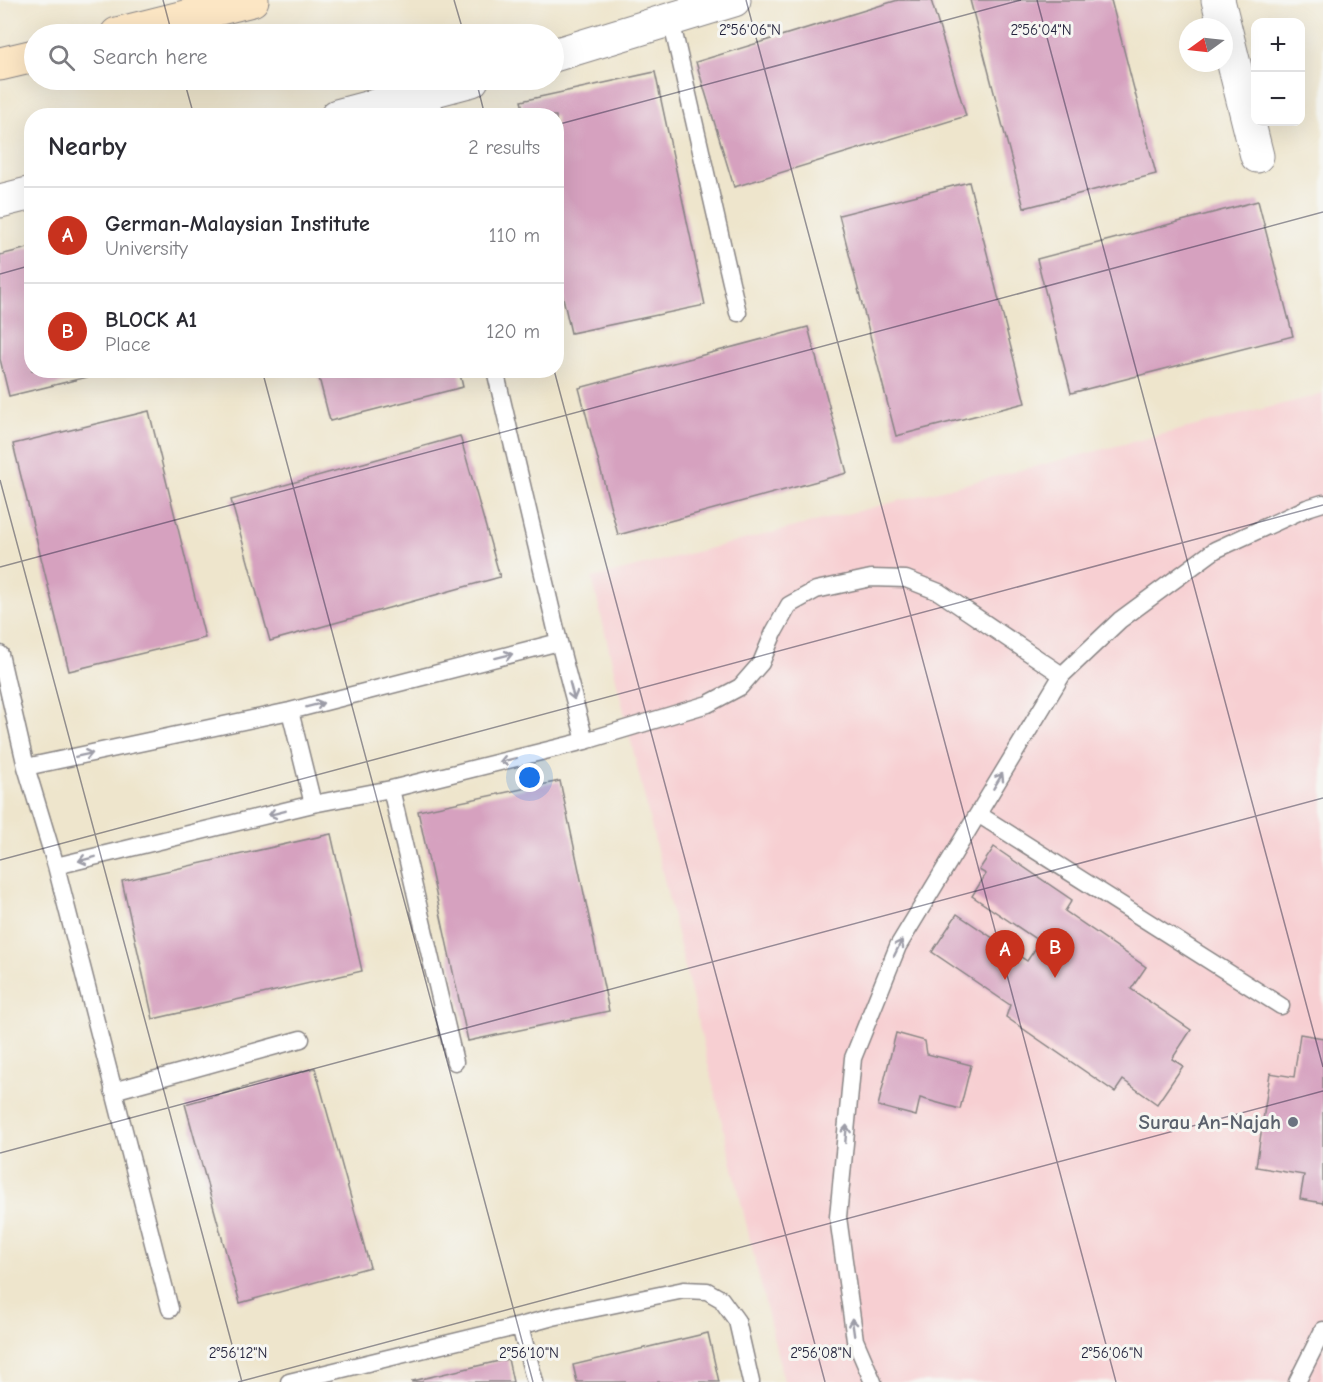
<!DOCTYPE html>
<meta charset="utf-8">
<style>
:root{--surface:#fff;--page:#f7f7f7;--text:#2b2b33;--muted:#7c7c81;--line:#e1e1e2;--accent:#c8321e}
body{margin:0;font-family:"Comic Neue",sans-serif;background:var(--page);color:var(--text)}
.controls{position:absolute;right:18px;top:18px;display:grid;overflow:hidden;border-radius:12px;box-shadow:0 6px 24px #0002}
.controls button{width:54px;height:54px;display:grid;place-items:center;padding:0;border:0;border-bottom:2px solid var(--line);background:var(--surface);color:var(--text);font:30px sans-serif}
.compass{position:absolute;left:1179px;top:18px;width:54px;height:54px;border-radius:50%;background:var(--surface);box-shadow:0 6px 24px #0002;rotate:255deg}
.you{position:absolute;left:530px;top:778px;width:21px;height:21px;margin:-15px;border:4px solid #fff;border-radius:50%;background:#1a73e8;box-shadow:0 0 0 9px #1a73e833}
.badge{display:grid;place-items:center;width:39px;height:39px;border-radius:50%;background:var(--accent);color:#fff;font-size:20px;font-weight:700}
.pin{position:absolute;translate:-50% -50px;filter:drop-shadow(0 2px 3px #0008)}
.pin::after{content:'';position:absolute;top:32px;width:21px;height:18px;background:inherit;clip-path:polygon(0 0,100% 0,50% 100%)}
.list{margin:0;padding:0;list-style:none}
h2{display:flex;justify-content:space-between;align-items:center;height:78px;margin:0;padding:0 24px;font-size:26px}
h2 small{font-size:20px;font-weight:400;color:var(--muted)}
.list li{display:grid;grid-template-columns:39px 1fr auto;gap:18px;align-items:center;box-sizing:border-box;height:96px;padding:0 24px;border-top:2px solid var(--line)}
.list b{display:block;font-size:22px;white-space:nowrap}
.list p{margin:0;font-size:20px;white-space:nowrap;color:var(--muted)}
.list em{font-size:20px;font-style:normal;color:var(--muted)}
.icon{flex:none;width:33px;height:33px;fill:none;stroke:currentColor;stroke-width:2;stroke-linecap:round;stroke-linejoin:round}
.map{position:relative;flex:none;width:1323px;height:1382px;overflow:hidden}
.search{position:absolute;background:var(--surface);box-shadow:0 6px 24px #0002;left:24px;top:24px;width:540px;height:66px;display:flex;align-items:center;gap:15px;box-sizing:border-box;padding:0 21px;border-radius:33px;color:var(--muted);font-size:22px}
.panel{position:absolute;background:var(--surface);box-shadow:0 6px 24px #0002;left:24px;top:108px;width:540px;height:270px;border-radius:24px}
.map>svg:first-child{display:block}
</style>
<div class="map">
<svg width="1323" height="1382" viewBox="0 0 1323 1382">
<rect width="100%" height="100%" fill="#f6f6f2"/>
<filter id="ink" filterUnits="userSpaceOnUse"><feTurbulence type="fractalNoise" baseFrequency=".0167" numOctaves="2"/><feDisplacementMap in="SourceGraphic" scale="12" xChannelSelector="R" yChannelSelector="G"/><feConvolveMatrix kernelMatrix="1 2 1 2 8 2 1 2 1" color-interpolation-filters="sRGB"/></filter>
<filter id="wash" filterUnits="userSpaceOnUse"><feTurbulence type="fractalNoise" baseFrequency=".008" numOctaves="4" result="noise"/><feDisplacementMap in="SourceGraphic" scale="24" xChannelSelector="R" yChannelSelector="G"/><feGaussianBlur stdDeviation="1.35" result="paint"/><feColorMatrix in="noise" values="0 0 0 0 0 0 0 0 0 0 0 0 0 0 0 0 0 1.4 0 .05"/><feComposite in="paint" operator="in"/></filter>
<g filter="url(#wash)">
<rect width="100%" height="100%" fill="#eee5cc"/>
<!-- built -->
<path fill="#f7cfd2" d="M1323,394v988h-539l-192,-804z"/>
<g id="blocks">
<!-- building -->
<path fill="#d6a1bf" d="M898,0h33l35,116 -232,71 -38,-125z
M970,0h141l45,174 -132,34z
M655,72l50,233 -134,28 -15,-66v-151h-31l-4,-15z
M969,182l56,221 -129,33 -57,-221z
M1258,201l35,135 -222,57 -34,-134z
M32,247v123l80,1 -103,25 -9,-37v-104z
M808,327l39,146 -229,62 -39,-147z
M317,370h142l4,17 -133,34z
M149,411l56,227 -136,33 -56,-227z
M460,436l40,141 -230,64 -39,-141z
M560,781l49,230 -141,30 -50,-230z
M331,834l31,137 -209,48 -31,-138z
M994,847l78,53 -7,11 81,56 -15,22 60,41 -19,29 11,7 -26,38 -34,-24 -8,12 -109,-75 4,-12 -78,-53 25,-38 70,47 13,-19 -68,-46 14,-22 -7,-4z
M896,1033l29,8 2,13 44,11 -11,44 -40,-11 -4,18 -38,-10z
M1300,1034l23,4v165l-23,-4 4,-24 -48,-8 14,-94 24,4z
M315,1068l55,199 -130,36 -55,-199z
M708,1333l11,49h-142l-4,-17z
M508,1359l5,23h-101v-1z"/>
</g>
</g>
<g filter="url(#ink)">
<use href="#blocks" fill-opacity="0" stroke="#888484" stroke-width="1.5"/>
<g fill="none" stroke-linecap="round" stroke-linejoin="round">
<defs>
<path id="lane" d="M671,20l67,293
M430,92l6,24
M495,370l64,272 26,99
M0,654l26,113 30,99 114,443
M290,711l23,93
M26,767l264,-56 269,-69
M391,789l64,273
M978,814l303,192
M56,866l257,-62 78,-15 194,-48 123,-37 32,-17 21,-24 13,-31 15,-27 27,-15 55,-12 35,1 33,13 123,83
M113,1091l188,-52
M289,1382l231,-56
M535,1382l-15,-56 33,-9 131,-27 23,1 14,8 16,22 14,61
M873,1382l-18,-42 -17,-123 15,-159 45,-112 164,-271 58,-55 95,-70 92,-42 16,-5
M1297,1382l26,-52"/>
<path id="street" d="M1218,0l39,156
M554,55l180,-55
M337,116l135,-36
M0,201l32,-8"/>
<path id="secondary" d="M117,34l135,-34
M0,64l34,-8"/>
</defs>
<!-- lane casing -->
<use href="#lane" stroke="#888484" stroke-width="19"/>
<!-- street casing -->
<use href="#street" stroke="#888484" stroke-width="35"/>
<!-- secondary casing -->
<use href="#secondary" stroke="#888484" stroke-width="35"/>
<!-- lane -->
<use href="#lane" stroke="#fff" stroke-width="16"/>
<!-- street -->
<use href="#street" stroke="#fff" stroke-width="33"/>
<!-- secondary -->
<use href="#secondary" stroke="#fce6c4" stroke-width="33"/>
</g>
<!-- one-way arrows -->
<defs><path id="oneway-shaft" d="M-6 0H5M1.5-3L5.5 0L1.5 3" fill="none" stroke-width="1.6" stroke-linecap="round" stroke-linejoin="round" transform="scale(1.5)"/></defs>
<g stroke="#9c9ca7">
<use href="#oneway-shaft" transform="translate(504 656) rotate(-14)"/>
<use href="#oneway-shaft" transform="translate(572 691) rotate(75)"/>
<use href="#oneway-shaft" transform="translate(315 705) rotate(-14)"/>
<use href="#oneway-shaft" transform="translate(84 755) rotate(-12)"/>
<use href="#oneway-shaft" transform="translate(508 760) rotate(166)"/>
<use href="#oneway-shaft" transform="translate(998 781) rotate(-59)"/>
<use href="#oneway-shaft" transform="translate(277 813) rotate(166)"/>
<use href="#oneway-shaft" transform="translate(87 859) rotate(166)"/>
<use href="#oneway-shaft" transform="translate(898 948) rotate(-64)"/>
<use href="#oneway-shaft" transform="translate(846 1134) rotate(-85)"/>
<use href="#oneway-shaft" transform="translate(853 1327) rotate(-98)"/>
</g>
</g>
<!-- ticks -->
<path fill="none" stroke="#22223b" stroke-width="1.5" stroke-opacity="0.45" d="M163,0l9,34M454,0l10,34M746,0l370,1382M1037,0l286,1067M184,80l10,36M476,80l9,36M556,125l465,-125M0,274l32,-9M262,370l271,1012M554,370l271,1012M0,480l242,902M0,567l1323,-355M0,860l1323,-355M0,1153l1323,-355M238,1382l1085,-291"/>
<!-- markers -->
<circle fill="#6b7280" stroke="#f6f6f2" stroke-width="2" cx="1293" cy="1122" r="6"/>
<g text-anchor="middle" stroke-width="6" stroke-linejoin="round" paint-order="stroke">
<!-- worship labels -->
<g font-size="21" font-weight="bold" fill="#5b616d" stroke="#f6f6f2" text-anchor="end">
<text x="1281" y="1129">Surau An-Najah</text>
</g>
</g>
<g font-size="15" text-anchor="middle" fill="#22223b" stroke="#f6f6f2" stroke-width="6" stroke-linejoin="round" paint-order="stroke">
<text x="1041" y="35">2°56'04"N</text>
<text x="750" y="35">2°56'06"N</text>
<text x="238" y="1358">2°56'12"N</text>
<text x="529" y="1358">2°56'10"N</text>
<text x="821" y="1358">2°56'08"N</text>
<text x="1112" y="1358">2°56'06"N</text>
</g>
</svg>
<div class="controls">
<button>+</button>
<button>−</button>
</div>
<svg class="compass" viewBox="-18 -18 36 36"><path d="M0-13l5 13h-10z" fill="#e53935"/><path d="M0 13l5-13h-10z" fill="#7c7c81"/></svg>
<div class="you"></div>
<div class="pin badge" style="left:1005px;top:980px">A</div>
<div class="pin badge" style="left:1055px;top:978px">B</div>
<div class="search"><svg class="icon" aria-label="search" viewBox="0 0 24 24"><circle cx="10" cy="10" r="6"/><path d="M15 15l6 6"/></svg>Search here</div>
<section class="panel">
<h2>Nearby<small>2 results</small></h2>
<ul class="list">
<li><span class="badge">A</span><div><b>German-Malaysian Institute</b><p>University</p></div><em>110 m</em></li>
<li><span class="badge">B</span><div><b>BLOCK A1</b><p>Place</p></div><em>120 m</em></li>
</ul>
</section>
</div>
